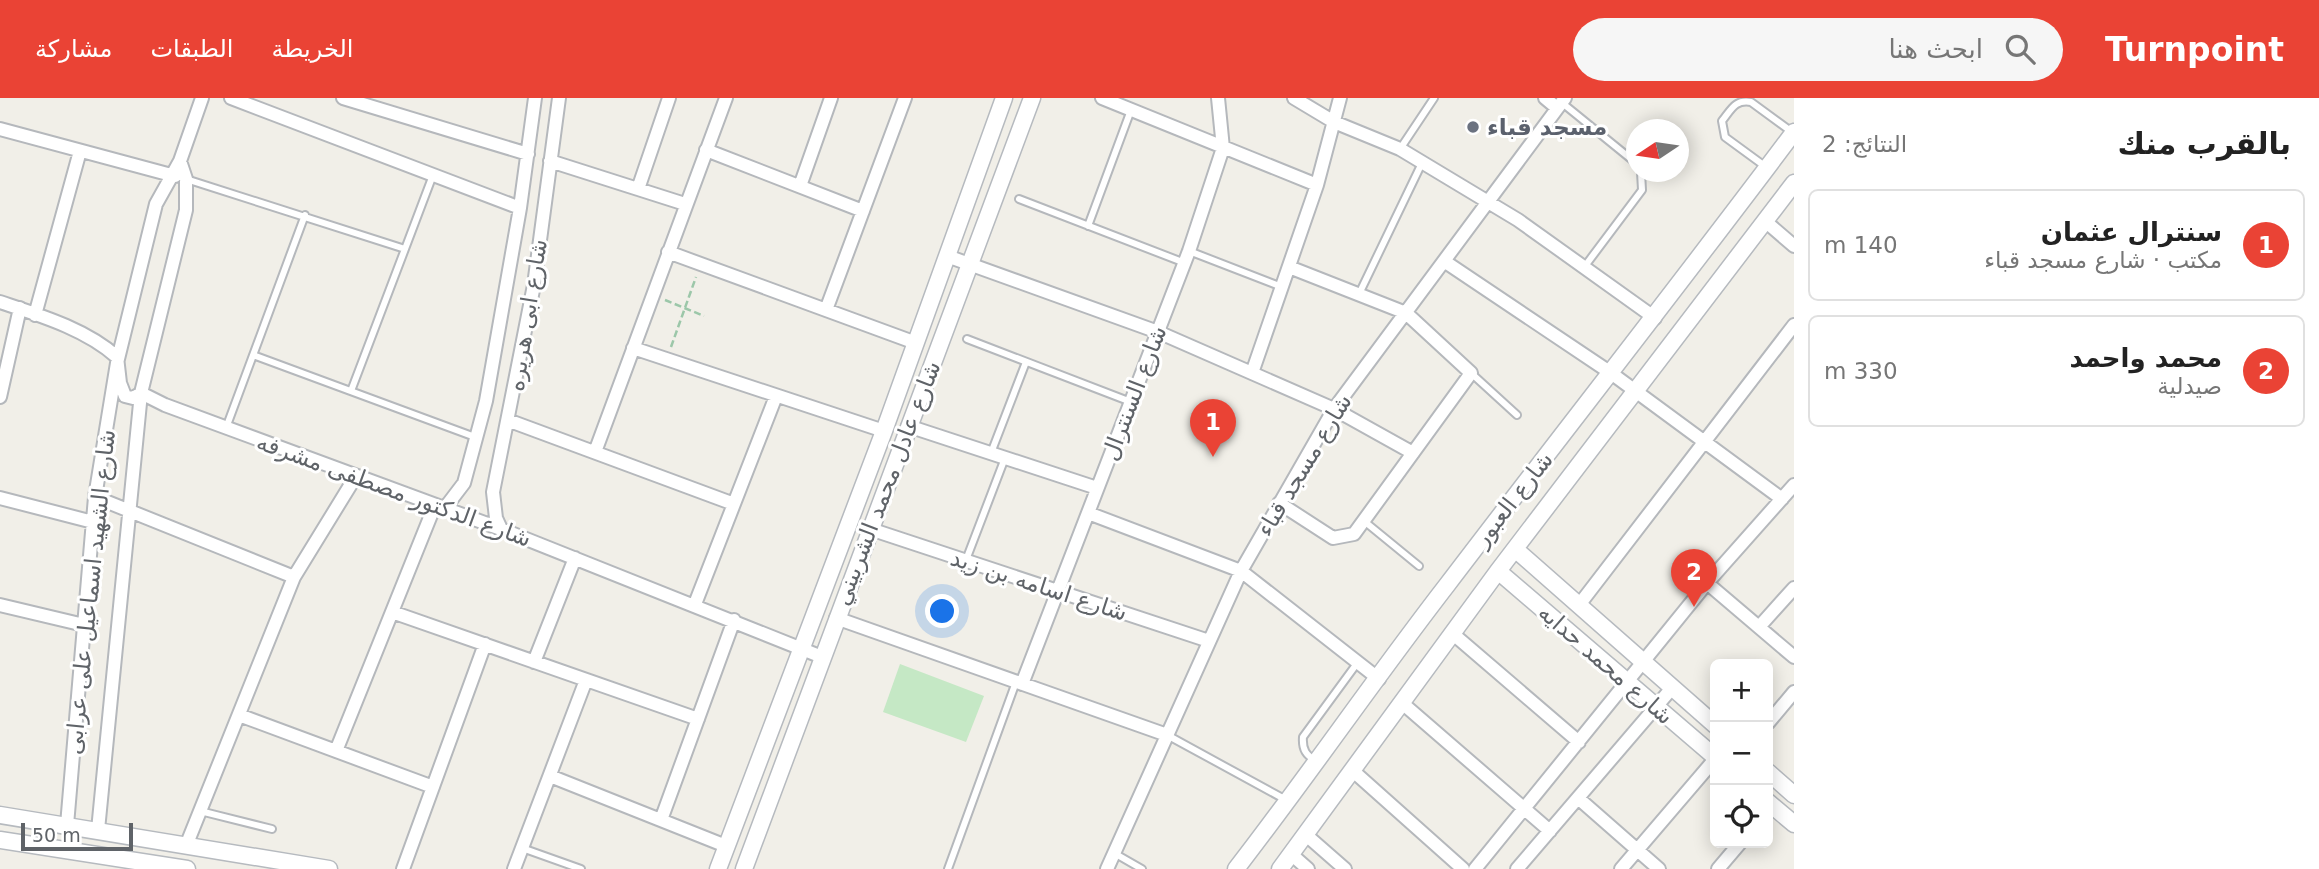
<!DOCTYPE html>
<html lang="ar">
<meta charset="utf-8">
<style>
:root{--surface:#fff;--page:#f6f6f6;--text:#222;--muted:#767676;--line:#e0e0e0;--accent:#ea4335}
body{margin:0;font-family:"DejaVu Sans",Cairo,sans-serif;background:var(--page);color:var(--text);direction:rtl}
.controls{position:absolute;right:21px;bottom:21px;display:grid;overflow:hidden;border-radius:10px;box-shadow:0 4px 18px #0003}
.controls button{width:63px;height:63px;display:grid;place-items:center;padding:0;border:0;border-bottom:2px solid var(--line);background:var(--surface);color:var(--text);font:35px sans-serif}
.compass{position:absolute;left:1626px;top:21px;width:63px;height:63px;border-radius:50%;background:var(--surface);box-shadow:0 4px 18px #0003;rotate:257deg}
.scale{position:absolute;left:21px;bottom:18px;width:112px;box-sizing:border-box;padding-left:7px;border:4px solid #5f6368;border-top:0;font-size:19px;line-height:24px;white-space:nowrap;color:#5f6368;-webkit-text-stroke:5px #fff;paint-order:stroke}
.you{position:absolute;left:943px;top:514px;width:24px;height:24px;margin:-18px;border:5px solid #fff;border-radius:50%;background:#1a73e8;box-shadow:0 0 0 10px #1a73e833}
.badge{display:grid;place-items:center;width:46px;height:46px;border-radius:50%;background:var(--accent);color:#fff;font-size:23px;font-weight:700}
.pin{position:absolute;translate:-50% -58px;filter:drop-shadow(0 2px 4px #0008)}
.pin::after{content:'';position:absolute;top:37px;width:24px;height:21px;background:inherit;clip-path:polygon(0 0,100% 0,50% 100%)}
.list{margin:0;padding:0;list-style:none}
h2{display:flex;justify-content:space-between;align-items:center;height:91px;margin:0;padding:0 28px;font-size:30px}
h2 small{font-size:23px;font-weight:400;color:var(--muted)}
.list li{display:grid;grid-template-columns:46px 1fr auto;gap:21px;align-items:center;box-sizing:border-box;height:112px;margin:0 14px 14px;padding:0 14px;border:2px solid var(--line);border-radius:10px}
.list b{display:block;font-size:26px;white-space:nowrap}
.list p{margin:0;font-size:23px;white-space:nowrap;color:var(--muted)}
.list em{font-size:23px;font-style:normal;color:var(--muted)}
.icon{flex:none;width:38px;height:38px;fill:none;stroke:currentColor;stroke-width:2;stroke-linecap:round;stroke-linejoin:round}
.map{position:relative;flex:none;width:1794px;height:771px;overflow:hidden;direction:ltr}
header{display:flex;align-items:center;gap:42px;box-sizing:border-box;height:98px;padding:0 35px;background:var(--accent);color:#fff}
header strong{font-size:33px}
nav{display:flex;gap:38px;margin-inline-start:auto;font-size:24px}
.search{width:490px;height:63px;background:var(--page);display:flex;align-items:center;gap:18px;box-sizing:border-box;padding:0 24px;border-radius:38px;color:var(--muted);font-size:26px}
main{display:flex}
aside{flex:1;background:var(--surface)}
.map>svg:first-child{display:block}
</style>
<header>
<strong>Turnpoint</strong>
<div class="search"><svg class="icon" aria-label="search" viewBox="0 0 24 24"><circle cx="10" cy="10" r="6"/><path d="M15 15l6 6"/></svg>ابحث هنا</div>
<nav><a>الخريطة</a><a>الطبقات</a><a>مشاركة</a></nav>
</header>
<main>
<aside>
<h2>بالقرب منك<small>النتائج: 2</small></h2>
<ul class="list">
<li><span class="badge">1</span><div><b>سنترال عثمان</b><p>مكتب · شارع مسجد قباء</p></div><em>140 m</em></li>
<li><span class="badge">2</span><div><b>محمد واحمد</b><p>صيدلية</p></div><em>330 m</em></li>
</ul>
</aside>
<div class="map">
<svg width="1794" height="771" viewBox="0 0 1794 771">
<rect width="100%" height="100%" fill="#f1efe8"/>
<!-- green -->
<path fill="#c5e8c5" d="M900,566l84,32 -18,46 -83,-30z"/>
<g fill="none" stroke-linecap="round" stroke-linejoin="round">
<defs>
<path id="lane" d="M1561,4l75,61
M1400,51l34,-51
M1766,69l-41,-30 -3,-16c9,-11 13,-22 29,-19l41,30
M186,81l219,70 28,-74
M1019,101l166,64
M1088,128l43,-116
M1189,153l93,36
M1585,168l57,-76 -1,-18
M1359,196l63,-131
M967,241l164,63
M253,257l222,82
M1471,275l46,42
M351,293l54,-142
M226,330l79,-213
M991,355l35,-91
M1364,423l55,45
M966,462l39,-102
M1167,637l121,66
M1317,664c-11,-7 -15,-12 -14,-25l55,-75
M200,713l72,18
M522,750l59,21
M1114,755l28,16
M948,771l68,-187"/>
<path id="street" d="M231,0l289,110
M343,0l185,56
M1102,0l215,87
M1294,0l40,24 66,27 118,71 137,98
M1545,0l12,10
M0,31l175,47
M706,52l157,61
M550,63l135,43
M800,88l31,-88
M638,91l31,-91
M1765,123l29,25
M668,154l248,91
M947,158l211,76 176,77 79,44
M1444,163l167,112 171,126
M0,204c39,13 86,27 117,55l3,26 5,13 8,2 8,-5 24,12 336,124 321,128
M826,212l79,-212
M35,217l45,-164
M633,250l251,83
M1252,275l65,-188 23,-87
M0,299l20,-89
M510,323l224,83
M908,328l189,62
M595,354l131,-354
M95,399l199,80
M0,400l93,24
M1279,405l54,35 21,-4 117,-161 -65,-60 -117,-46
M445,410l19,-25 22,-82 34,-193 15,-110
M1088,415l153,58 138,108
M501,431l-5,-11 -3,-26 41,-207 25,-187
M870,431l339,112
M1707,485l87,74
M695,506l81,-208
M0,507l84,20
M1579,507l215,-280
M392,514l306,107
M836,520l331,117
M1759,529l35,-39
M1452,535l127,109
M534,564l41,-104
M1022,586l167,-433 34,-103 -5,-50
M1401,604l149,129
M239,617l194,72
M1768,625l26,-31
M336,653l99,-246
M1352,672l111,99
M550,678l176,70
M1578,700l81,71
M661,722l73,-200
M67,727l28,-328 22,-134 39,-159 24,-43 22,-63
M98,732l43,-437 45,-183v-31l-6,-18
M1305,736l40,35
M186,748l108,-269 62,-101
M1291,756l17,15
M403,771l82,-225
M514,771l72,-189
M1107,771l134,-298 93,-162 231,-311
M1475,771l232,-286 87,-98
M1517,771l155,-181
M1621,771l94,-110
M1718,771l22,-26"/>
<path id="secondary" d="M1515,451l200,176
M1498,473l217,186
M1768,674l26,23
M1768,704l26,22
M0,717l329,54
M0,742l187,29
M718,771l166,-438 120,-333
M744,771l288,-771
M1236,771c72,-93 139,-191 211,-284 115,-151 233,-301 347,-453
M1280,771l218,-298 296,-388"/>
</defs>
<!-- lane casing -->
<use href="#lane" stroke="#b5b8bc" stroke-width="10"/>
<!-- street casing -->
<use href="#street" stroke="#b5b8bc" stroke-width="16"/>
<!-- secondary casing -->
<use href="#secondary" stroke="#b6babf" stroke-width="19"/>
<!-- path -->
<path stroke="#9cc7a9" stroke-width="2.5" stroke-dasharray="7 3.5" stroke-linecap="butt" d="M665,202l39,16
M671,249l25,-70"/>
<!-- lane -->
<use href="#lane" stroke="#fff" stroke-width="6"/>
<!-- street -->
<use href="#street" stroke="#fff" stroke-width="12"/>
<!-- secondary -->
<use href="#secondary" stroke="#fff" stroke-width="16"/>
</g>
<!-- markers -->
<circle fill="#6b7280" stroke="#fff" stroke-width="2.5" cx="1473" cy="29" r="7"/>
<g text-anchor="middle" stroke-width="6" stroke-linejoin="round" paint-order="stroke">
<!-- worship labels -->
<g font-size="23" font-weight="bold" fill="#5b616d" stroke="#fff" text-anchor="start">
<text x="1487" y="37">مسجد قباء</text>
</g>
<!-- street labels -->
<g font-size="23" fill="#5f6368" stroke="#fff">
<text transform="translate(527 217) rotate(-81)" y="8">شارع ابى هريره</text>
<text transform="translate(1134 295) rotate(-69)" y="8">شارع السنترال</text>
<text transform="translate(1304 367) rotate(-59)" y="8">شارع مسجد قباء</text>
<text transform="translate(887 385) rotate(-69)" y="8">شارع عادل محمد الشربيني</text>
<text transform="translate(394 392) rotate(20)" y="8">شارع الدكتور مصطفى مشرفه</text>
<text transform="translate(1513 401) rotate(-52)" y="8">شارع العبور</text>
<text transform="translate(1039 487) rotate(18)" y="8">شارع اسامه بن زيد</text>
<text transform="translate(90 494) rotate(-84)" y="8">شارع الشهيد اسماعيل على عرابى</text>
<text transform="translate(1606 566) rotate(41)" y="8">شارع محمد حدايه</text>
</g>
</g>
</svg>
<div class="controls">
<button>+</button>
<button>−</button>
<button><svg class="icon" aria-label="locate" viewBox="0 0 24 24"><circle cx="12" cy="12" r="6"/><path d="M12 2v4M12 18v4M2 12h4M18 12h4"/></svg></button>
</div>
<svg class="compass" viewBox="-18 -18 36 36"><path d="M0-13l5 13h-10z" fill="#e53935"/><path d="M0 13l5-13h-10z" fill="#767676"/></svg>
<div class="scale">50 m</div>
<div class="you"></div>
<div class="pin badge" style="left:1213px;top:359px">1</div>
<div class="pin badge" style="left:1694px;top:509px">2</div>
</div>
</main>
